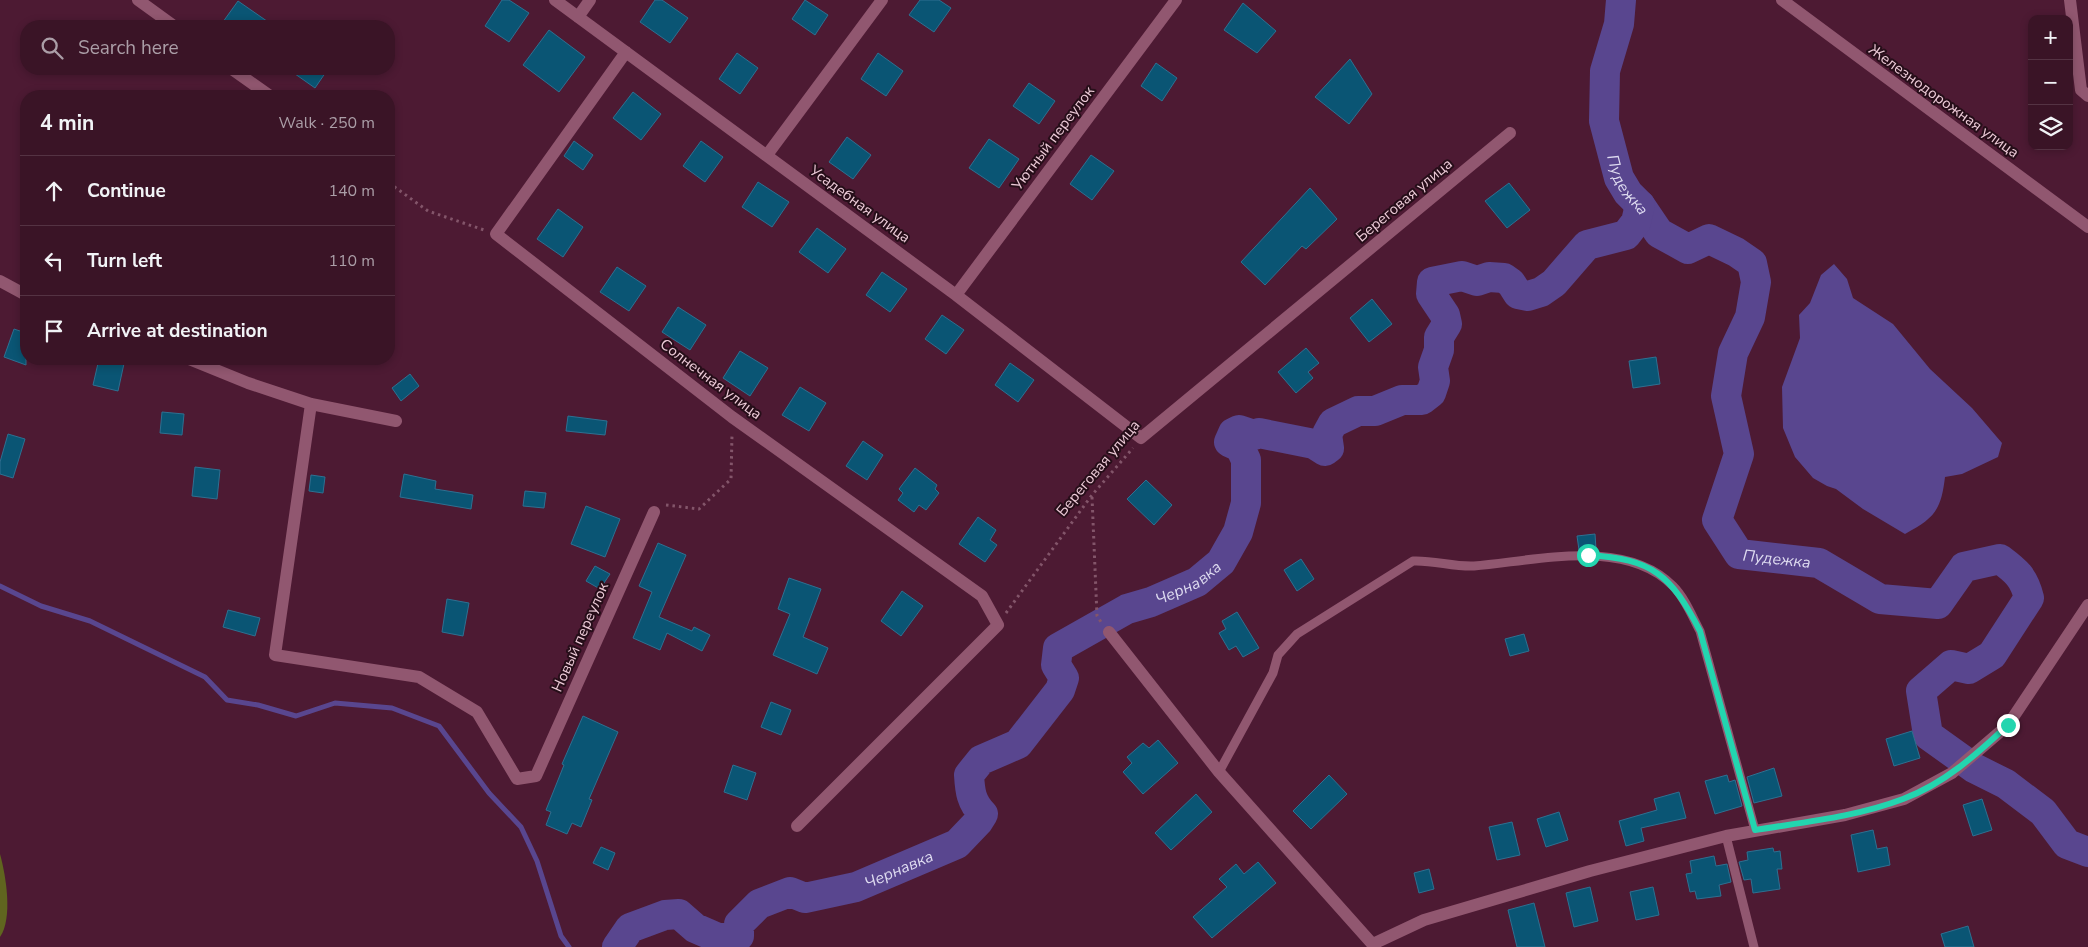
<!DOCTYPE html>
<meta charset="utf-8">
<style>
:root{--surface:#3a1426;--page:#452132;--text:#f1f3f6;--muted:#ab9ea7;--line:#543343}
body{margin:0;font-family:"Nunito Sans",sans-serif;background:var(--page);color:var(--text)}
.controls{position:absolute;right:15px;top:15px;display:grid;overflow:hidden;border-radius:10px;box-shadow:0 2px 8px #0003}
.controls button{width:45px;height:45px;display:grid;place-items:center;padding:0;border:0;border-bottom:1px solid var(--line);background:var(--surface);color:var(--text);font:25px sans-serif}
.stop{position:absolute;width:15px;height:15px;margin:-11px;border:4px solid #23d5af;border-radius:50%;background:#fff}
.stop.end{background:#23d5af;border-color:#fff;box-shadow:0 1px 5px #0008}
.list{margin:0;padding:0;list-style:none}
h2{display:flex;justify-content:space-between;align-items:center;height:65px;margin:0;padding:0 20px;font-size:21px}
h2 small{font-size:16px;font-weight:400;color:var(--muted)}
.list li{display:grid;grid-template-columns:32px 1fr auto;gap:15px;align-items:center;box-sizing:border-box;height:70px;padding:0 20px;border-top:1px solid var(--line)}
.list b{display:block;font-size:19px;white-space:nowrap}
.list em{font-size:16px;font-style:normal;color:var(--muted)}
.icon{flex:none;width:28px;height:28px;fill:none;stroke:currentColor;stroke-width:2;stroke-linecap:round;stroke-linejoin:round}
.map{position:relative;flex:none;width:2088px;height:947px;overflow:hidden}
.search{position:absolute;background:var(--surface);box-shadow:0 2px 8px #0003;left:20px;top:20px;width:375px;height:55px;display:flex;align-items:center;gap:12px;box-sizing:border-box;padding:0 18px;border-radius:20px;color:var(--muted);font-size:19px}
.panel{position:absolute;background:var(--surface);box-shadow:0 2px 8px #0003;left:20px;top:90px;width:375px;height:275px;border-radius:20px}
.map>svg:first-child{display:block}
</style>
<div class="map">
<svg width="2088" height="947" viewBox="0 0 2088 947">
<rect width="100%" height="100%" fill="#4d1a33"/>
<!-- forest -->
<path fill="#60651f" d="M0,854c6,22 13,64 0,83z"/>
<!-- water -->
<path fill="#59468f" d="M1834,264l13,15 6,19 40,26 37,45 42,39 30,35 -4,14 -36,17 -17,3c-4,34 -11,41 -40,57l-42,-25 -27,-20 -9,-3 -14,-8 -18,-21 -12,-29 -1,-41 18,-49 -1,-23 11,-12 11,-28z
M995,738l19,9c-2,8 -8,15 -16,17l-9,-7 -5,1 -2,-9z
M913,852c9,1 14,6 14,15l-7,5 -8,2 -7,-5 -2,-9 3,-5z"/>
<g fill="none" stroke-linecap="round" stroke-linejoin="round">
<!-- stream -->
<path stroke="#59468f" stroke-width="5" d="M0,586l41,20 49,15 115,56 22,23 31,5 38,11 39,-13 57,5 47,18 50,67 32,34 16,34 24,75 8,11"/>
<!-- river -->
<g stroke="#59468f" stroke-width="30">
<path id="s1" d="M1621,0l-2,24 -14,47 -1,50 15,57 9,15 12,12 19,28 29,16 21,-10 27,13 16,11 4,19 -6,35 -17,36 -7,43 13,58 -22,66 22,34 80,9 61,36 58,5 26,-37 36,-8c16,12 24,18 29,39l-37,57 -23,14 -18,-4 -30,26 7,44 46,33 32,16 37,28 24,32 21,8"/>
<path id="s2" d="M617,947l13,-19 35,-13 14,-1 16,14 23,10 21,-2v-12l20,-20 31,-12 15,6 51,-11 101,-43 21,-22 5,-8c-12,-12 -13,-23 -14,-39l12,-15 37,-16 42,-54 4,-12 -8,-13 2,-17 69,-39 24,-7 46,-20 24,-20 17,-30 8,-29v-43l-6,-13 -11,-5 4,-9 6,-3 15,5 5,-2 55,11 11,7 4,-3 -2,-14 6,-11 25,-12h17l27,-11h20l9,-7 4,-12 -2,-14 6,-17v-13l8,-13 -2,-9 -14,-21 1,-12 30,-6 15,5 12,-4 15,1 7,5 7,11 10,2 13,-4 13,-9 33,-38 39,-10 10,-13 4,-17"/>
</g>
</g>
<!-- building -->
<path fill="#0a5574" stroke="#2e7091" d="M502,0h7l20,13 -20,29 -24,-16z
M655,0h7l26,18 -18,25 -30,-21z
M805,0l23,15 -13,20 -23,-16z
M920,0h19l12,8 -17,24 -25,-17z
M238,1l36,25h-54z
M1243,3l33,28 -19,22 -33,-23z
M549,30l36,27 -26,35 -36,-27z
M737,53l21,15 -18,26 -21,-15z
M878,53l25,18 -17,25 -25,-17z
M1350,59l22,35 -23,30 -34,-27z
M1156,63l21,15 -15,23 -21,-15z
M288,69h40l-13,19z
M1029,83l26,18 -16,23 -26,-18z
M633,92l28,22 -20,26 -28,-22z
M847,137l24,18 -18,24 -24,-17z
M989,139l30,20 -20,29 -30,-20z
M574,141l19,14 -10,15 -19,-14z
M701,141l22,16 -18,25 -22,-16z
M1091,155l23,16 -22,29 -22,-16z
M758,182l31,20 -17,25 -30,-20z
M1509,183l21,27 -23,18 -22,-27z
M1310,188l27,31 -31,30 -4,-3 -37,39 -24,-23z
M558,209l25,18 -20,30 -26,-18z
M817,228l29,21 -18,24 -29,-21z
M617,267l29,19 -17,25 -29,-19z
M882,272l25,17 -17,23 -24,-17z
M1372,299l20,25 -23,18 -19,-24z
M678,307l28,18 -16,25 -28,-18z
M942,315l22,15 -18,24 -21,-15z
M14,329l12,4v32l-22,-8z
M1306,348l13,15 -11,9 5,6 -17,15 -18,-21z
M740,351l28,17 -18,28 -27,-18z
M1656,357l4,27 -27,4 -4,-27z
M99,359h26l-7,32 -25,-6z
M1010,363l24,17 -16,22 -23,-17z
M410,374l9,12 -18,15 -9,-13z
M800,387l26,16 -17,28 -27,-16z
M162,412l22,2 -2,21 -22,-2z
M568,416l39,5 -2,14 -39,-4z
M8,434l17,5 -12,39 -13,-4v-12z
M863,441l20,14 -16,25 -21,-14z
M195,467l25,3 -3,29 -25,-3z
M915,468l22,17 -2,4 4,4 -13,17 -7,-5 -5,7 -16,-12 5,-7 -4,-4z
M404,474l32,7 -1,8 38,6 -2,14 -71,-12z
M311,475l14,2 -2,16 -14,-2z
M1146,480l26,25 -18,20 -27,-26z
M525,491l21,2 -2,15 -21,-2z
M586,506l34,13 -15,38 -34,-13z
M978,517l18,13 -6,10 7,5 -12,17 -26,-18z
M1595,534l1,15 -17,1 -2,-14z
M658,543l28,12 -27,62 33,14 2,-4 16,8 -8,16 -35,-18 -7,17 -27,-12 19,-46 -13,-6z
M1301,559l13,20 -17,12 -13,-21z
M595,566l15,8 -10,15 -14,-8z
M789,578l32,11 -18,48 25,11 -11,26 -44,-19 17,-41 -12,-5z
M902,591l21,15 -22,30 -20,-15z
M447,599l22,4 -6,33 -21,-4z
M228,610l32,8 -5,18 -32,-9z
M1237,612l22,36 -16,9 -7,-11 -7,4 -10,-17 7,-4 -4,-8z
M1524,634l5,17 -19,5 -5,-17z
M771,702l20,8 -10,25 -20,-8z
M583,716l35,16 -29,67 3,1 -11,27 -9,-4 -5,11 -21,-9 5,-13 -5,-2 18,-45 -2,-1z
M1912,731l8,27 -26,8 -8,-27z
M1158,740l20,23 -35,31 -20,-22 9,-9 -5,-6 16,-14 6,5z
M733,765l23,8 -9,27 -23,-8z
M1774,768l8,28 -28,7 -7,-26z
M1329,775l18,19 -36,35 -18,-18z
M1727,775l2,7 6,-2 7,26 -27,8 -10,-33z
M1679,792l7,26 -45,10 3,13 -18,5 -7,-25 38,-11 -3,-11z
M1196,794l16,18 -41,38 -16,-17z
M1982,799l10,31 -19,6 -10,-31z
M1559,812l9,28 -22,7 -9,-28z
M1512,822l8,33 -23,5 -8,-33z
M1873,830l4,19 10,-2 3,18 -32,7 -7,-37z
M601,847l14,6 -7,17 -15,-7z
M1773,848l1,4 6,-1 2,18h-5l3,20 -27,4 -2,-14 -7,1 -5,-18 9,-2 -1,-8z
M1714,856l2,10 11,-2 4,18 -12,3 2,11 -24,3 -2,-8 -5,1 -4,-18 6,-1 -2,-12z
M1258,862l18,21 -64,55 -19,-21 34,-30 -8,-8 17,-15 8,10z
M1429,869l5,20 -15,4 -5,-20z
M1590,887l8,34 -24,6 -8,-34z
M1653,887l6,28 -23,5 -6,-28z
M1534,903l11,44h-28l-9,-37z
M1968,926l6,21h-29l-4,-13z"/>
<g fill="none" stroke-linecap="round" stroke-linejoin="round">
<!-- path -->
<path stroke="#83556a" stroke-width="3" stroke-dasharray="2.5 4" stroke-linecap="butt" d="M389,183l39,28 56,19
M1092,497l5,119 4,6
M666,505l33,4 32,-30 1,-44
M1006,613l86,-118 41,-47"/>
<!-- lane -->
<path stroke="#915770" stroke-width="9" d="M1219,772l54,-99 5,-18 19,-21 116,-73c21,-1 40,6 61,5 61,-5 151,-29 199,20 12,12 19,30 27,45l55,199
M1726,836l28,111"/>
<!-- street -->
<path stroke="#915770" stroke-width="12" d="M138,0l36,26
M555,0l401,295 185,143 369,-305
M2070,0l11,90 7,6
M578,17l12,-17
M626,52l-130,182 236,183 250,179 16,29 -201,201
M232,69l38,27
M767,155l115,-155
M0,281l26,14
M956,295l220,-295
M189,359l59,24 63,21 85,17
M311,404l-36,251 144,22 58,35 40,67 19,-3 118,-264
M1109,632l110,140 156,175
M1373,944l51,-24 166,-49 136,-35 119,-21 59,-16 48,-26 56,-48 80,-120"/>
<!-- secondary -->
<path stroke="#915770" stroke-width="12" d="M1782,0l306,227"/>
</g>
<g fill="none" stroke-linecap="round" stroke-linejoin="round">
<!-- route -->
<path stroke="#23d5af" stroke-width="6" d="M1588,555c65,4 83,20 112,76l55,199c49,-8 101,-13 148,-31 41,-15 74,-45 105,-74"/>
</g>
<g text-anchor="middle" stroke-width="4" stroke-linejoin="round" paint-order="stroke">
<!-- street labels -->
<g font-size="15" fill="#edcbd8" stroke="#260e19">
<text transform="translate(1944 101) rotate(36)" y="5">Железнодорожная улица</text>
<text transform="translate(1053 138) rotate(-53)" y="5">Уютный переулок</text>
<text transform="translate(1404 200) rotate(-40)" y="5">Береговая улица</text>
<text transform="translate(860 204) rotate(36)" y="5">Усадебная улица</text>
<text transform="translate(711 379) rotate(37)" y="5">Солнечная улица</text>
<text transform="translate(1098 468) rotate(-50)" y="5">Береговая улица</text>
<text transform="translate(580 637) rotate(-66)" y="5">Новый переулок</text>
</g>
<!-- water labels -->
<g font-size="16" font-style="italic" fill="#dedbf0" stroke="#260e19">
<text dy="6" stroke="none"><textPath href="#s1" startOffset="192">Пудежка</textPath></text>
<text dy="6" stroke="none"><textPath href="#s1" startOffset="702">Пудежка</textPath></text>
<text dy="6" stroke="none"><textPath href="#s2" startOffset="795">Чернавка</textPath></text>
<text dy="6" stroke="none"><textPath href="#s2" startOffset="330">Чернавка</textPath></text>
</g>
</g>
</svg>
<div class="controls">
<button>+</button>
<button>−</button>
<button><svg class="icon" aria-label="layers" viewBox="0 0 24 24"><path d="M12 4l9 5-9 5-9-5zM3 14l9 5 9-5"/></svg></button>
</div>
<div class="stop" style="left:1588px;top:555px"></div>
<div class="stop end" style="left:2008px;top:725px"></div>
<div class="search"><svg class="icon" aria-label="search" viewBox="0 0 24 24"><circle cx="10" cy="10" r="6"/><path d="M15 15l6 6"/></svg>Search here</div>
<section class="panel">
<h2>4 min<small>Walk · 250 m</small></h2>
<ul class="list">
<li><svg class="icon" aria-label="ahead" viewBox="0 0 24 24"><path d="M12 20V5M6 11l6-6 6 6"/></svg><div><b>Continue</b></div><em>140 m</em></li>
<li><svg class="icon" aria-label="left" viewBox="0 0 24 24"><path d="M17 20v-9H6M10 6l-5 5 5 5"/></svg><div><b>Turn left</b></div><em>110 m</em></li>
<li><svg class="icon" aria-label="arrive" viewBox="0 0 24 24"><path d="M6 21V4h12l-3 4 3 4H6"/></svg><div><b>Arrive at destination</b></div></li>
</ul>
</section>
</div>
